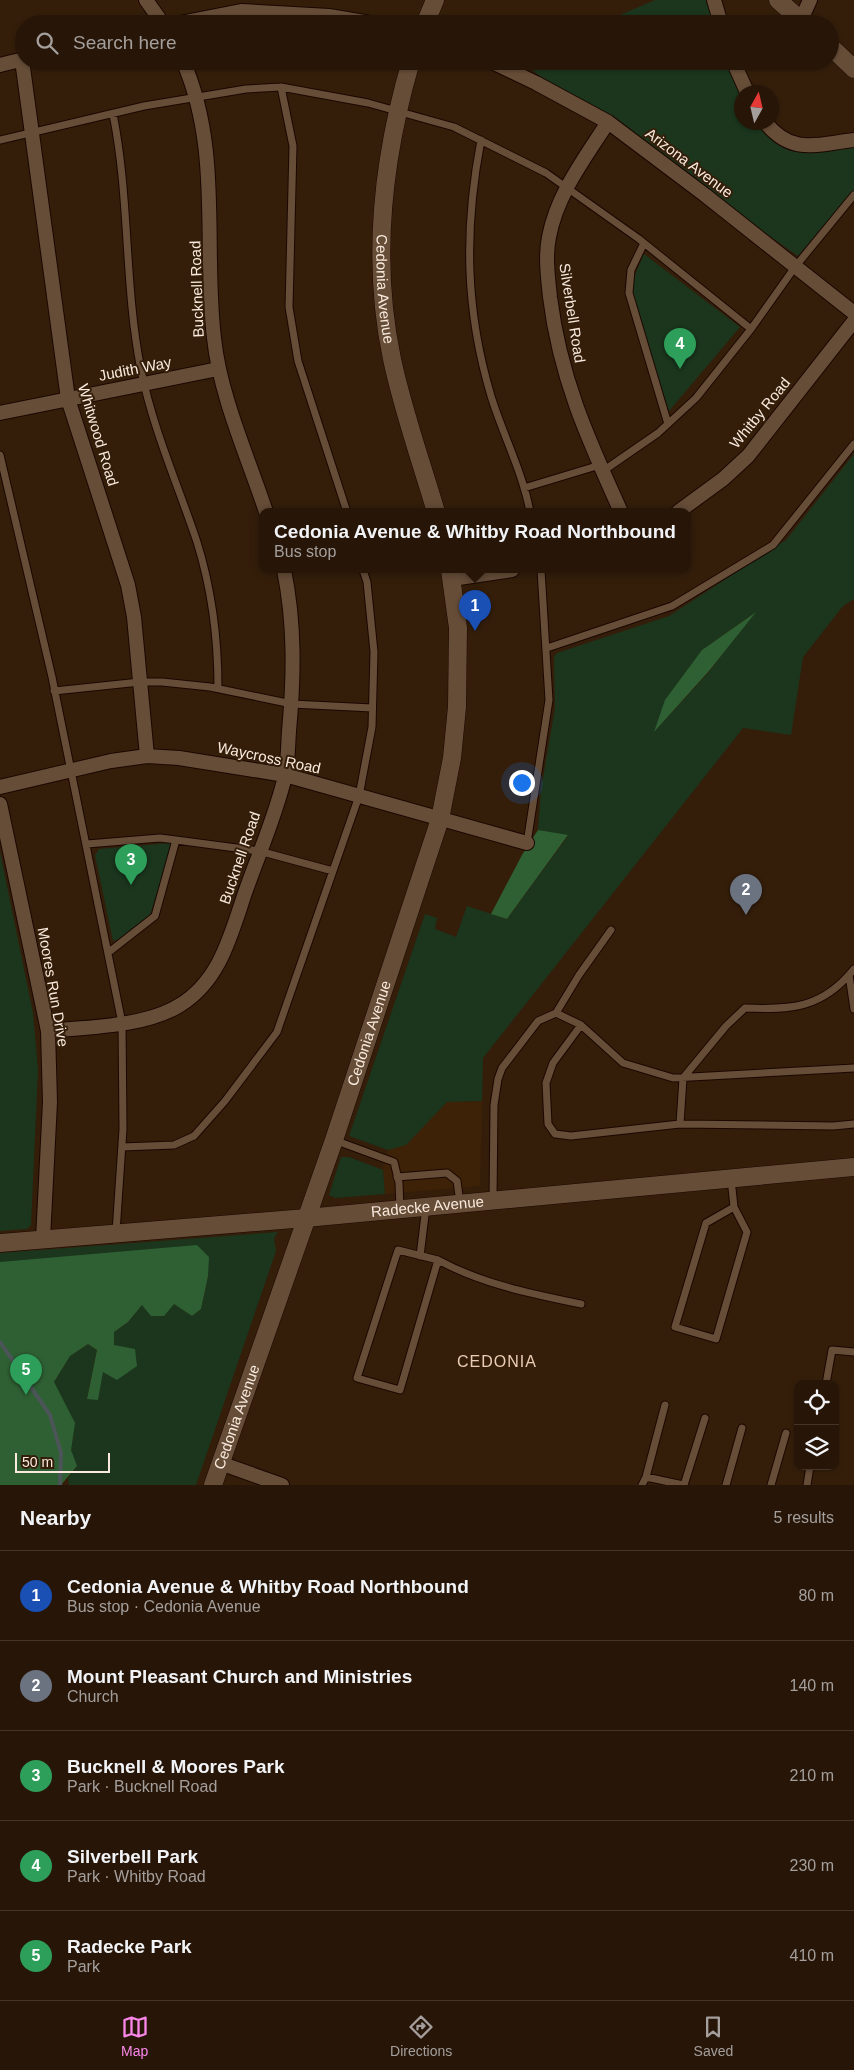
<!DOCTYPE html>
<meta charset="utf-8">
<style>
:root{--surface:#271608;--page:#2f1f12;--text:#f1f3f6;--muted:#a49f9c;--line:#433529;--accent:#f987e8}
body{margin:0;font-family:Arial,sans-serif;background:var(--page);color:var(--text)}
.controls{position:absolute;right:15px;bottom:15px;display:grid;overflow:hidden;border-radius:10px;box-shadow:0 1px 4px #0004}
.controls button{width:45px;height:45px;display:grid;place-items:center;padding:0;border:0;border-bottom:1px solid var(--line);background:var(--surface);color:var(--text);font:25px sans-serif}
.compass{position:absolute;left:734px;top:85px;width:45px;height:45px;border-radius:50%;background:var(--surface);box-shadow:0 1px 4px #0004;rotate:8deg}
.scale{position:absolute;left:15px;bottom:12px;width:95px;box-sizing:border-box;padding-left:5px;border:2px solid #f9eadd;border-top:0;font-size:14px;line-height:18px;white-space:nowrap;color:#f9eadd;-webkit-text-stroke:4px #341e0a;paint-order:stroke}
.you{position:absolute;left:521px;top:782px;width:18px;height:18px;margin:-12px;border:4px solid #fff;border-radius:50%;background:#1a73e8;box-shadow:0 0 0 8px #1a73e833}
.badge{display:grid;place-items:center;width:32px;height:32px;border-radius:50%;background:var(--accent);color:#fff;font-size:16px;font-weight:700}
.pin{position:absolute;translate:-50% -41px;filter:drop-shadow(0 1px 2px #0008)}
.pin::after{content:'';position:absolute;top:26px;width:18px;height:15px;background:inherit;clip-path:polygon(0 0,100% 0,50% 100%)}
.popup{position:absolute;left:259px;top:508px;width:432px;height:65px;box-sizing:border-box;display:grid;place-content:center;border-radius:10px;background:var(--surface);filter:drop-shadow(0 1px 4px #0005);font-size:16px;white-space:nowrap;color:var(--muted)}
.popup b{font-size:19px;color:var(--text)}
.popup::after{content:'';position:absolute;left:50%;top:100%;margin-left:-10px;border:10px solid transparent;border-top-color:var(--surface)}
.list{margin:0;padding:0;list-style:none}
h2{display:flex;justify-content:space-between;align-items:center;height:65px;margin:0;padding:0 20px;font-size:21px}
h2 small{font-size:16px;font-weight:400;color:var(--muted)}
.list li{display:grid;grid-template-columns:32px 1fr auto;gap:15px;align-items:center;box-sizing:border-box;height:90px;padding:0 20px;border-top:1px solid var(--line)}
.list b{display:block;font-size:19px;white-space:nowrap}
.list p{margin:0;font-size:16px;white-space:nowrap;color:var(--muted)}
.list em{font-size:16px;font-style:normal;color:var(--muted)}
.icon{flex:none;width:28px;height:28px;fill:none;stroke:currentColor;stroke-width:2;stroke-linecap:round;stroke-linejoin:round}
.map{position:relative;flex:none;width:854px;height:1485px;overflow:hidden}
.search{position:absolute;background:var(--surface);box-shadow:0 1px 4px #0004;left:15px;right:15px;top:15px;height:55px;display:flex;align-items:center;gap:12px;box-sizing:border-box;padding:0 18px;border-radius:28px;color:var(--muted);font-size:19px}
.sheet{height:515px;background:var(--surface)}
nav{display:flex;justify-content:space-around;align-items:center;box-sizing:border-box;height:70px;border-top:1px solid var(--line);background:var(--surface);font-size:14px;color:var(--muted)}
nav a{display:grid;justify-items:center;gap:2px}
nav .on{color:var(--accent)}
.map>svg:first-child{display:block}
</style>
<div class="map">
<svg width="854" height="1485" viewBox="0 0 854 1485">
<rect width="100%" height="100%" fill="#341e0a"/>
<!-- built -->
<path fill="#3d2207" d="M482,1101l-2,85 -95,8 -2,-24 5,-20 18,-6 41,-42z"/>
<!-- green -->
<path fill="#1b361d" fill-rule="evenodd" d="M655,0h52l11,24h-119z
M544,61h192l6,31v30l17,1 54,28 41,-6v45l-56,66 -265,-185z
M644,254l96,73 -71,84 -40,-122z
M854,454v145l-11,7 -40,51 -12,78 -48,-7 -260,330 -1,43 -35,1 -41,43 -18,5 -39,-14 76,-222 12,4 -2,11 21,8 11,-31 40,13 61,-83 -30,-6 3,-40 14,-82 -1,-51 3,-4 112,-37 117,-76zM754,613l-45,59 -54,59 47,-81z
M171,843l1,4 -22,68 -30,24 -7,2 -18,-86 4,-6z
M0,852l33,161 5,57 -7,155 -4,4 -27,2z
M341,1157h8l34,13 2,24 -50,4 -6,-3z
M278,1232l-4,6 2,13 -80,234h-127l-1,-7 9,-12 -77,19v-232zM208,1276l-7,33 -9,7 -18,-12 -32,1 -14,17 -14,10c1,25 -14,46 -27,66l10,-48 -9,-6 -18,12 -16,26 -27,-56z"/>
<!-- forest -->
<path fill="#2f6033" d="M756,612l-47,59 -55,61 11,-32 37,-50z
M538,830l30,5 -61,84 -16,-5 31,-59z
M197,1245l12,12 -1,19 -7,33 -9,7 -18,-12 -10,12h-13l-9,-11 -14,17 -14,10v13l21,4 2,17 -20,14 -14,-8 -5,28 -11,-1 10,-49 -9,-6 -18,12 -16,26 21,41 -4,27 6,16 -16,19h-61v-223z"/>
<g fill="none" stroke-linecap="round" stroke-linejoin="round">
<!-- stream -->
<path stroke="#4b5557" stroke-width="4" d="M0,1342l50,73 11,38 -1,32"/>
<defs>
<path id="service" d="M281,87l12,59 -4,161 9,54 49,151
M113,114c17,84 11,171 28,256 12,59 37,115 56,172 15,48 21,96 21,146
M0,140l144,-34 102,-17 35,-2 87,16 86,24 92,46 93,66 112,90
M481,140c-17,89 -16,169 10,256 12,39 32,77 39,116
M644,243l-13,27 -2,23 39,131
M0,455l52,222 70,346 1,106 -7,103
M603,471l55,-38 38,-35 55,-69 44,-62 59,-72
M524,488l76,-23
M547,648l125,-42 101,-61 81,-101
M54,691l86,-9h22l48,5 82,17 80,4
M176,840l83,11 74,20
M527,843l22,-143 -8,-130
M87,844l73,-6 16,2 -21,76 -46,36
M854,969c-31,39 -62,41 -109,39l-19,18 -43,52 -3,46 153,2 21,-2
M849,975l5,34
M556,1013l23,-38 32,-45
M581,1025l-28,38 -7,20 2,41 7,10 16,2 109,-12
M334,1140l60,22 5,21 1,25
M122,1147l52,-2 20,-9 31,-35 52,-69 82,-236 13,-69 2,-75 -7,-70 -4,-12
M397,1177l50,-4 10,8 3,22
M731,1179l3,28 13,25 -31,107 -41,-12 31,-104 28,-16
M493,1200l1,-95 4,-26 4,-11 36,-47 18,-8 25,12 42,38 50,15 181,-10
M398,1250l40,10 -38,130 -43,-12z
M420,1256l6,-49
M438,1260c44,24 94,34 143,44
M826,1384l6,-34 22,2
M646,1477l19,-72
M642,1485l4,-8 37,8
M684,1485l21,-67
M726,1485l16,-57
M771,1485l15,-52
M807,1485l3,-19"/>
<path id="minor" d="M146,0l17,24
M714,0l7,24
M801,20l9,-20
M175,24l66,-13 88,5 47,8
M22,60l46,339 60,186 6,32 13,139
M183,61c39,89 20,184 31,277 6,58 34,119 52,174
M490,61l46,22 72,39 97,73 149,118
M733,61l14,31
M0,65l24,-6
M608,122c-23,36 -51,72 -59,115 -4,20 -1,40 1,60 10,81 38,142 71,215
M765,122c27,34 52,22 89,18
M0,413l218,-44
M678,512l45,-33 25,-23 106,-135
M452,579l60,-9
M0,787l111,-26 36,-5 32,2 106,17 242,68
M0,804l48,227 2,71 -7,137
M48,1031c40,-4 97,-4 132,-26 41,-25 51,-72 66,-115 13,-37 30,-75 39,-114 3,-14 3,-30 4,-45 5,-55 6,-107 -5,-161
M220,1463l62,22"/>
<g id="tertiary">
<path d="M778,0l27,24"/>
<path d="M425,24l10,-24"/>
<path d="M830,46l24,23"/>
<path id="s1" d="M411,61c-28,96 -40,199 -19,298 11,52 29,102 44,153"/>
<path id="s2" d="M0,1243l306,-25 548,-51"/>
<path id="s3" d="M213,1485l121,-345 106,-321 12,-61 5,-51 1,-79 -8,-58"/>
</g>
</defs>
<!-- service casing -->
<use href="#service" stroke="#1b0700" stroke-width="9"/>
<!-- minor casing -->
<use href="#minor" stroke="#1b0700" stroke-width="16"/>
<!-- tertiary casing -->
<use href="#tertiary" stroke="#1b0700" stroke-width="19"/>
<!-- service -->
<use href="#service" stroke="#664d38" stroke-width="7"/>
<!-- minor -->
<use href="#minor" stroke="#664d38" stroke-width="14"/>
<!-- tertiary -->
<use href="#tertiary" stroke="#664d38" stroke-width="18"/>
</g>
<g text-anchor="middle" stroke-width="4" stroke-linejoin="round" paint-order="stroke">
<!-- street labels -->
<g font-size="15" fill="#f9eadd" stroke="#341e0a">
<text transform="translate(689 163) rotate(37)" y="5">Arizona Avenue</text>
<text dy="5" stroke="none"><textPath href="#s1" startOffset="231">Cedonia Avenue</textPath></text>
<text transform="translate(197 289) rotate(-92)" y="5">Bucknell Road</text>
<text transform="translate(572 313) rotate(81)" y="5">Silverbell Road</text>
<text transform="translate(135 369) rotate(-11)" y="5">Judith Way</text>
<text transform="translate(760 413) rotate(-51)" y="5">Whitby Road</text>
<text transform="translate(98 435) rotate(73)" y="5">Whitwood Road</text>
<text transform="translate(269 758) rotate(12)" y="5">Waycross Road</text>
<text transform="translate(240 858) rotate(-71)" y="5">Bucknell Road</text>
<text transform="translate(53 987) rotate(80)" y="5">Moores Run Drive</text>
<text dy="5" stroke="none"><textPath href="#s3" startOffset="478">Cedonia Avenue</textPath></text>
<text dy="5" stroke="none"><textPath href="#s2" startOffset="429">Radecke Avenue</textPath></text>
<text dy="5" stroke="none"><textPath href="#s3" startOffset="72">Cedonia Avenue</textPath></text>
</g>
<!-- neighbourhood labels -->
<g font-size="16" letter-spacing="1" fill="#ebcdb5" stroke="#341e0a">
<text x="497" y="1367">CEDONIA</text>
</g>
</g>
</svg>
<div class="controls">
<button><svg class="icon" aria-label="locate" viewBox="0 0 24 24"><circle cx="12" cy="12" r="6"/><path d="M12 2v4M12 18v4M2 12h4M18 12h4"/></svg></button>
<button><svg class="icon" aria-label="layers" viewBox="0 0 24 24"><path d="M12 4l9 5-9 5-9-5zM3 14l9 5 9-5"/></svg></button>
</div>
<svg class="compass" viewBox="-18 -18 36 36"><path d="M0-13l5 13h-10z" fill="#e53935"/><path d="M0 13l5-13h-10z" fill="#a49f9c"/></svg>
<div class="scale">50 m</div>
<div class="you"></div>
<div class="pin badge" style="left:475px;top:631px;background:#1a4fb4">1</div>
<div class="popup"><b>Cedonia Avenue &amp; Whitby Road Northbound</b>Bus stop</div>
<div class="pin badge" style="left:746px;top:915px;background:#6b7280">2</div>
<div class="pin badge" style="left:131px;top:885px;background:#2e9e5b">3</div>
<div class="pin badge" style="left:680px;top:369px;background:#2e9e5b">4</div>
<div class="pin badge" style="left:26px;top:1395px;background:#2e9e5b">5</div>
<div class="search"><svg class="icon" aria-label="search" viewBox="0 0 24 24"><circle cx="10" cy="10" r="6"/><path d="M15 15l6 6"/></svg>Search here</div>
</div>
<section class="sheet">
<h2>Nearby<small>5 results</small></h2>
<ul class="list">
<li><span class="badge" style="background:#1a4fb4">1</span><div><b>Cedonia Avenue &amp; Whitby Road Northbound</b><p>Bus stop · Cedonia Avenue</p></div><em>80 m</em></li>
<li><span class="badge" style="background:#6b7280">2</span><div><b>Mount Pleasant Church and Ministries</b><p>Church</p></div><em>140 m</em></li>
<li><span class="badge" style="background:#2e9e5b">3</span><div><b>Bucknell &amp; Moores Park</b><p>Park · Bucknell Road</p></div><em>210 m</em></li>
<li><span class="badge" style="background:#2e9e5b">4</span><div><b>Silverbell Park</b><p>Park · Whitby Road</p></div><em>230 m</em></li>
<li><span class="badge" style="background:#2e9e5b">5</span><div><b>Radecke Park</b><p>Park</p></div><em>410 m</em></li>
</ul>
</section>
<nav>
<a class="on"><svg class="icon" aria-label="map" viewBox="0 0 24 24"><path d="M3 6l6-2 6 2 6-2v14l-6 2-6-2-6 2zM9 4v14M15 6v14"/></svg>Map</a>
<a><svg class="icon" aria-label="directions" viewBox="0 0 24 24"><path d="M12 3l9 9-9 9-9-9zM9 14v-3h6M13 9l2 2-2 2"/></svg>Directions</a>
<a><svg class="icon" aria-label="saved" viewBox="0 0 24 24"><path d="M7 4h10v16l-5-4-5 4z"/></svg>Saved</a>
</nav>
